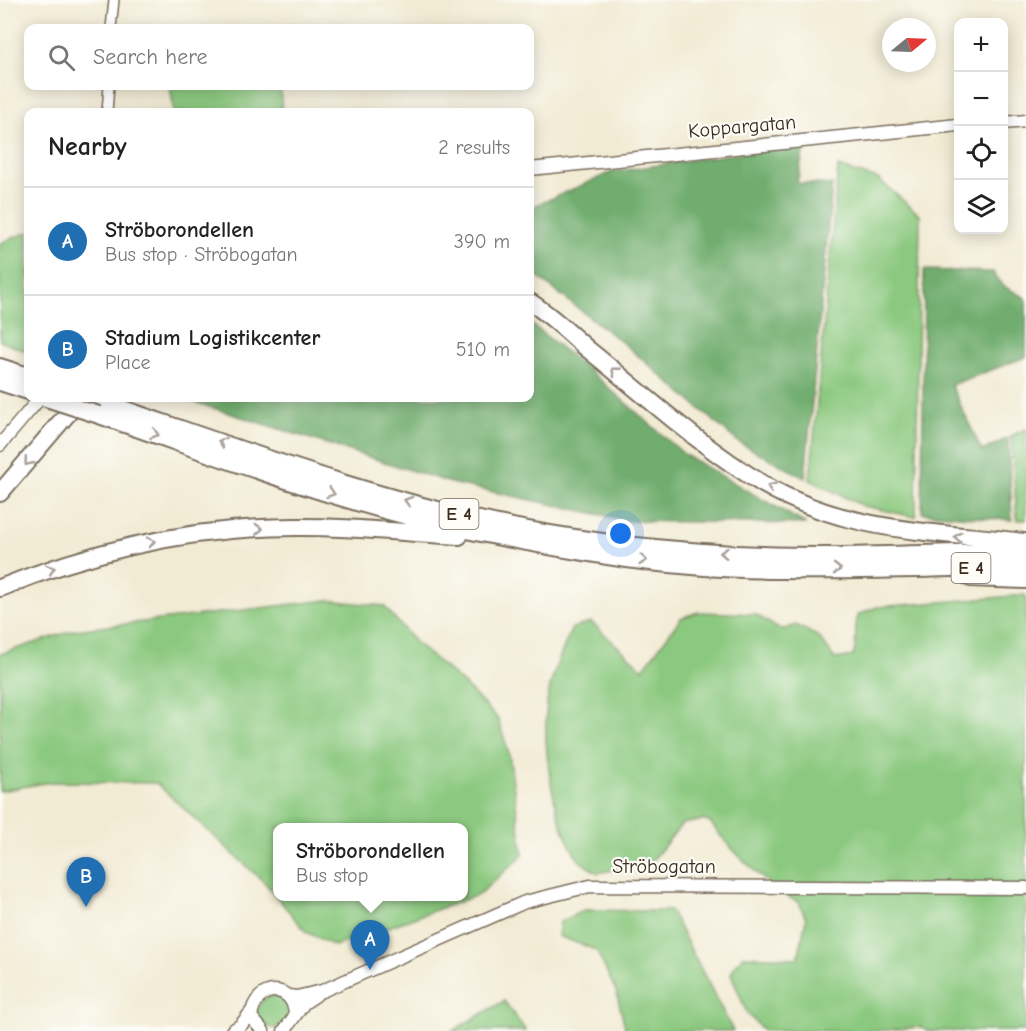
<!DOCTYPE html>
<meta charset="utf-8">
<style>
:root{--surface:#fff;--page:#f2f2f2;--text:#222;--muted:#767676;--line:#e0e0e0;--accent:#1f6fb2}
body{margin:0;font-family:"Comic Neue",sans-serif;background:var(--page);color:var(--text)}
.controls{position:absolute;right:18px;top:18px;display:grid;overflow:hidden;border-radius:12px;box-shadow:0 3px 15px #0003}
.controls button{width:54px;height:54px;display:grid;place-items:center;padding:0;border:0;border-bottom:2px solid var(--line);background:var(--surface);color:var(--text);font:30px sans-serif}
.compass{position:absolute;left:882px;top:18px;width:54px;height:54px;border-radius:50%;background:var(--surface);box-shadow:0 3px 15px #0003;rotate:71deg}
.you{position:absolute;left:621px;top:534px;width:21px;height:21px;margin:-15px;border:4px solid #fff;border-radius:50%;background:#1a73e8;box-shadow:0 0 0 9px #1a73e833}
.badge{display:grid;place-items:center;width:39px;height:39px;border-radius:50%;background:var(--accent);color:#fff;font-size:20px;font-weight:700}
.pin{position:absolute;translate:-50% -50px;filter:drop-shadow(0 2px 3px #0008)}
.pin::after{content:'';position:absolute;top:32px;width:21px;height:18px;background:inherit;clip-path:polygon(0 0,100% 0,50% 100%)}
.popup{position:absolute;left:273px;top:823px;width:195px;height:78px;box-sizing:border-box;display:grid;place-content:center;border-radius:12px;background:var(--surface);filter:drop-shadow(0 2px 4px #0005);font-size:20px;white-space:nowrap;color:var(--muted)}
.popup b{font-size:22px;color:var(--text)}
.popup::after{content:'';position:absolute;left:50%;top:100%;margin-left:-12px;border:12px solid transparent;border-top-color:var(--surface)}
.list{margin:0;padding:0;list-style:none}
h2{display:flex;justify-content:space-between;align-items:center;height:78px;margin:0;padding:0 24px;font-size:26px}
h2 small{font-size:20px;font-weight:400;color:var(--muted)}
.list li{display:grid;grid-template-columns:39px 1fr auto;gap:18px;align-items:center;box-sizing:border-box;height:108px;padding:0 24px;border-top:2px solid var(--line)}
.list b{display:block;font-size:22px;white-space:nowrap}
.list p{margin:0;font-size:20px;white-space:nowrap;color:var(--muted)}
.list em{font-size:20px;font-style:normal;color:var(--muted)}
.icon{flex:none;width:33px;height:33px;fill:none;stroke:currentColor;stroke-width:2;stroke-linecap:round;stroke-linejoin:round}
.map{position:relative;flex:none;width:1026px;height:1031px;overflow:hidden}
.search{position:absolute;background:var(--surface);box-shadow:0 3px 15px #0003;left:24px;top:24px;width:510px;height:66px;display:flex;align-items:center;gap:15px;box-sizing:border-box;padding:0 21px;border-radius:12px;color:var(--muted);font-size:22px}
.panel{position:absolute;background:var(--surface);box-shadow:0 3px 15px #0003;left:24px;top:108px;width:510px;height:294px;border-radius:12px}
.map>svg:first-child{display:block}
</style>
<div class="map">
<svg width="1026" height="1031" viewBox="0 0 1026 1031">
<rect width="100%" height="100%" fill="#fdfcf7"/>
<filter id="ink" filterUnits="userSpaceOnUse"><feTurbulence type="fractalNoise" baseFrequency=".0167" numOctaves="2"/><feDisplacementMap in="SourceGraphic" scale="12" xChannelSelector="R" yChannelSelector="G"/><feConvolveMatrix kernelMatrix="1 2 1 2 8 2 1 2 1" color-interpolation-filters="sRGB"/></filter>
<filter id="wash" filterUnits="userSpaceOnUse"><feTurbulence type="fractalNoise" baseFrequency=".008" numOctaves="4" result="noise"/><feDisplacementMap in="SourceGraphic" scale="24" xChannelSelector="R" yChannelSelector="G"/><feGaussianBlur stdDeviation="1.35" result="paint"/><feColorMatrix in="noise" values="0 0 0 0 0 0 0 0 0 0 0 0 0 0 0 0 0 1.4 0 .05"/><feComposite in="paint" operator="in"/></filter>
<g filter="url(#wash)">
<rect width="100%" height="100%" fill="#f2ebd4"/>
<!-- green -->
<path fill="#8cc980" stroke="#647a4f" stroke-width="1.5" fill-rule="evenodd" d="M170,86h110l2,26h-108z
M838,167l40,12 42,36 -4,302 -53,-11 -53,-26z
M28,232v120l-28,-11v-98z
M1026,429v91h-9l-6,-84z
M1026,595v436h-98l-8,-4 -44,4h-112l-17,-18 -16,-39 4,-9 8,-9 55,2 8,-39 -7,-17c-25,-8 -73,-57 -88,-79l-7,-3 -22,4 -31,38 -53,11c-6,-4 -14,-8 -19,-13 -26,-36 -37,-113 -32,-157 3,-25 15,-52 25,-75l19,-6 52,47 38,-51 17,-6 57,2 22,14 8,1 11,-4 23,12 16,22 18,-3c6,-15 -1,-27 6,-42l18,-7z
M328,600l56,6 31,36 50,43 33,34 11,35 14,101 -45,40 -143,51 -29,-14 -40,-48 -110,-101 -106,-1 -50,9v-137l75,-24zM277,828h186v68h-186z
M584,910l87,1 62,120h-107l-10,-40 -20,-41 -38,-14 2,-14z
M257 1012a16 16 0 1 1 32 0a16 16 0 1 1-32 0Z
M504,1001l22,30h-74z"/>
<!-- forest -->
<path fill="#71ad6e" stroke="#566c46" stroke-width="1.5" d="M805,143l-8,40 35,2 -27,293 -67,-36 -109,-94 -99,-77v-63l82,-36z
M924,270l69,2 10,14 23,12v59l-75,28 31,66 26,-13 4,82 -90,-7z
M530,323l54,43 101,89 121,69 -176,-3 -179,-38 -270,-85h349z"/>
</g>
<g filter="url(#ink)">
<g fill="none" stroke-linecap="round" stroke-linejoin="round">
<defs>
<path id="minor" d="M111,28l3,-28
M107,112l2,-26"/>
<path id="tertiary" d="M1004,123l22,-2
M530,169l428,-44
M0,445l40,-47
M288,996l9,1 25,-6 203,-89 65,-16 436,2
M232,1031l9,-6 11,-14
M263,1031l-12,-14c4,-35 44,-34 44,-1
M284,1031l20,-28 12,-8"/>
<path id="motorway" d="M530,302c21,13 40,32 60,49 56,45 111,96 173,133 84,49 169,47 261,58
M0,367l28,9
M0,382l28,9
M91,398c141,48 284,103 432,131 78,15 159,23 239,26 87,3 176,-2 264,-4
M99,415c111,38 222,81 336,108 57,13 115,24 173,33 132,22 283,13 418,10
M0,493l81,-95
M970,578l56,2
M0,588c96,-39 199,-62 303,-61 52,0 104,6 156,9"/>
</defs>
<!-- minor casing -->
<use href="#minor" stroke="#7b6e5e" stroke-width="12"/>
<!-- tertiary casing -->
<use href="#tertiary" stroke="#7b6e5e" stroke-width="15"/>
<!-- motorway casing -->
<use href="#motorway" stroke="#7b6e5e" stroke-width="20"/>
<!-- minor -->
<use href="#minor" stroke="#fff" stroke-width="9"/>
<!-- tertiary -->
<use href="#tertiary" stroke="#fff" stroke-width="12"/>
<!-- motorway -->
<use href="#motorway" stroke="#fff" stroke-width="16"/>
<defs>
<path id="motorway-bridge" d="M46,398l53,17"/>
</defs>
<!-- motorway-bridge casing -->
<use href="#motorway-bridge" stroke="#7b6e5e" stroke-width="20" stroke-linecap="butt"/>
<!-- motorway-bridge -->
<use href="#motorway-bridge" stroke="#fff" stroke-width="16"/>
</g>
<!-- one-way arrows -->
<defs><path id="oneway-chevron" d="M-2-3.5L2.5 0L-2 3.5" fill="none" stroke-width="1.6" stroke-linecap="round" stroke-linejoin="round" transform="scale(1.5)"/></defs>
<g stroke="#a79f9a">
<use href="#oneway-chevron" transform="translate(615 371) rotate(-141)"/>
<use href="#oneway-chevron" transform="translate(155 434) rotate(19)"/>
<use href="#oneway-chevron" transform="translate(222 442) rotate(-161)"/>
<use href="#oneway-chevron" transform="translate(28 462) rotate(129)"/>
<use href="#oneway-chevron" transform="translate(771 487) rotate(-154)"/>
<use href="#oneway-chevron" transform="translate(331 493) rotate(18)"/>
<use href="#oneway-chevron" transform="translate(408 501) rotate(-164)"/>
<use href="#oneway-chevron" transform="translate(259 529) rotate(-3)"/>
<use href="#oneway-chevron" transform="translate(958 537) rotate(-175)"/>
<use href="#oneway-chevron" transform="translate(151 542) rotate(-12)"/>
<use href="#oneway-chevron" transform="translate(724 553) rotate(-176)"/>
<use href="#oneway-chevron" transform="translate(643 560) rotate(6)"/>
<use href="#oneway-chevron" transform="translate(51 569) rotate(-19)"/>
<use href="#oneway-chevron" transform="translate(837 569)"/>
</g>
</g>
<g text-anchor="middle" stroke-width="4.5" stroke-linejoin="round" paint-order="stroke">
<!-- shield labels -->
<g fill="#fdfcf7" stroke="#75695f" stroke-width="1.5">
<rect x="439.5" y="499" width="39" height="30" rx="4.5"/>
<rect x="951.5" y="553" width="39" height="30" rx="4.5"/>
</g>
<g font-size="18" font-weight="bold" fill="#3b2a1e">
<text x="459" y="520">E 4</text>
<text x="971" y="574">E 4</text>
</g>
<!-- street labels -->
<g font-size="20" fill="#3b2a1e" stroke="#fdfcf7">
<text transform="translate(742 126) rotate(-5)" y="7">Koppargatan</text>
<text x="664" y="873">Ströbogatan</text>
</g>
</g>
</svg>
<div class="controls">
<button>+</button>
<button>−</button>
<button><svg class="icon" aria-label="locate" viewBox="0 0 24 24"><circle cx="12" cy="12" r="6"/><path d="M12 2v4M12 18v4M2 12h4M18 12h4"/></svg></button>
<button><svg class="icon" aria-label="layers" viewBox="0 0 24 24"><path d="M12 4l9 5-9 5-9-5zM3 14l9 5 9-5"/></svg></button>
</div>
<svg class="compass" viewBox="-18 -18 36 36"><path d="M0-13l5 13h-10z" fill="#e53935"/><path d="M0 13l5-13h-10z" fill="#767676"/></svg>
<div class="you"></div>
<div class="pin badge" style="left:370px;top:970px">A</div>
<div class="popup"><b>Ströborondellen</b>Bus stop</div>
<div class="pin badge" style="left:86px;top:907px">B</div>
<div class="search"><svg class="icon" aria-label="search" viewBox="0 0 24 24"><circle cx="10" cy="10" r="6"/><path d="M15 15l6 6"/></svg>Search here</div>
<section class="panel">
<h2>Nearby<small>2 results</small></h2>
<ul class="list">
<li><span class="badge">A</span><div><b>Ströborondellen</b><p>Bus stop · Ströbogatan</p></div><em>390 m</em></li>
<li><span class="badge">B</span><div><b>Stadium Logistikcenter</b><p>Place</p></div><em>510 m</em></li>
</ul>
</section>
</div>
